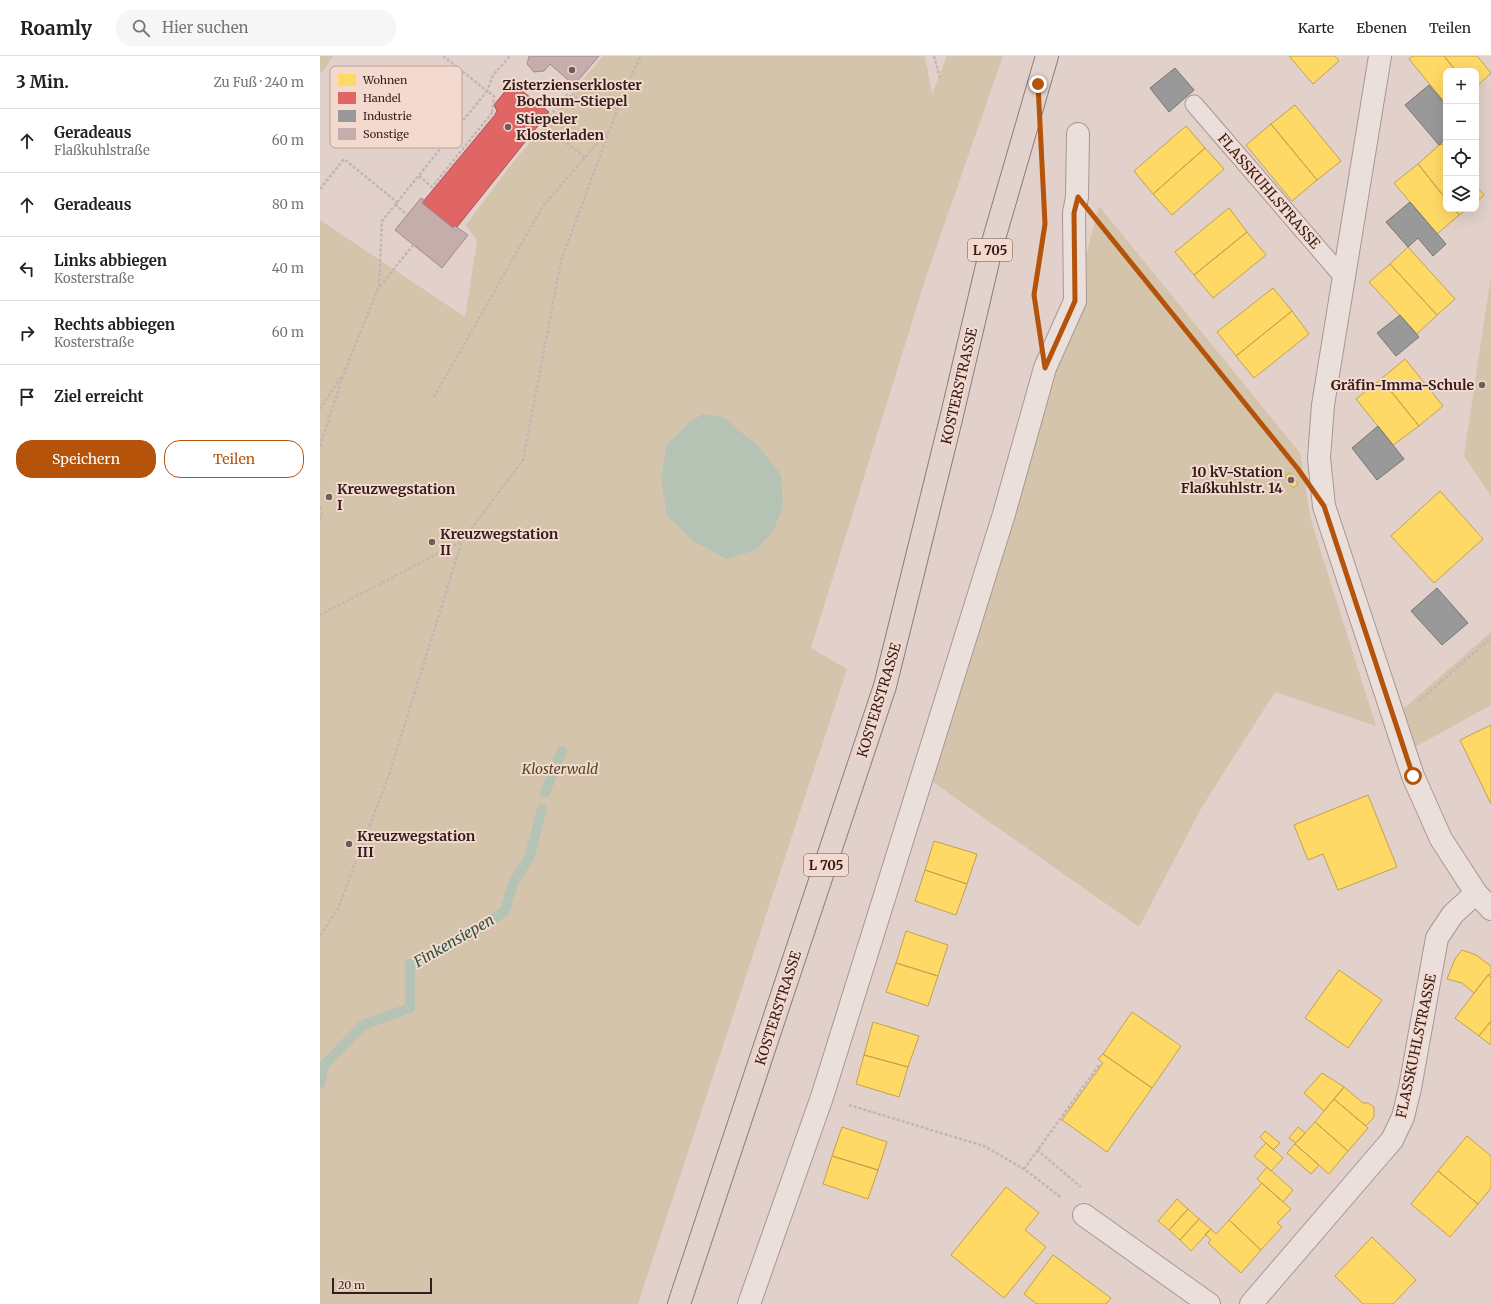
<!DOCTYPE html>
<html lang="de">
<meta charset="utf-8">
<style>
:root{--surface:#fff;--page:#f6f6f6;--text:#222;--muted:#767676;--line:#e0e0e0;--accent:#b45309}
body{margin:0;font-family:Merriweather,serif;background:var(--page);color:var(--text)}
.controls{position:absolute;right:12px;top:12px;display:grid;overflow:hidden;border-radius:8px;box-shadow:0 4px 16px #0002}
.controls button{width:36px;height:36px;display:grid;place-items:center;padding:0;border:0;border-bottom:1px solid var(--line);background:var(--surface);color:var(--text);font:20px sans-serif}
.scale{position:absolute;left:12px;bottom:10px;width:100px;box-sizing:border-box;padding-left:4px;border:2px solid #341e1c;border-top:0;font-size:11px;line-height:14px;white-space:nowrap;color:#341e1c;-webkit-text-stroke:3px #f4d9ce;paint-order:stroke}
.stop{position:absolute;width:12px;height:12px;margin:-9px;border:3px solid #b45309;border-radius:50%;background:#fff}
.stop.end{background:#b45309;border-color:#fff;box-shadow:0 1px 4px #0008}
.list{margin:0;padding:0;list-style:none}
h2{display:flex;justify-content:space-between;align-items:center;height:52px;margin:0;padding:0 16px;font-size:17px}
h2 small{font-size:13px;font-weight:400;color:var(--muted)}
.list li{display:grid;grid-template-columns:26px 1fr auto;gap:12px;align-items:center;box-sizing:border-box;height:64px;padding:0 16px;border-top:1px solid var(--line)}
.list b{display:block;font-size:15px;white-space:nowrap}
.list p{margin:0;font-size:13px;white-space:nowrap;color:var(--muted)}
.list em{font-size:13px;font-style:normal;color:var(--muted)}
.actions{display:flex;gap:8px;padding:12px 16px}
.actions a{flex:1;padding:9px 0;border:1px solid var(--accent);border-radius:16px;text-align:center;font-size:14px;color:var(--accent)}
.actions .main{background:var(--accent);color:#fff}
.icon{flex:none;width:22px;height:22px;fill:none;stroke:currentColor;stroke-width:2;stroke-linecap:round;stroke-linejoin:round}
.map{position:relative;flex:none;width:1171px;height:1248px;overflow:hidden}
header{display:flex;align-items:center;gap:24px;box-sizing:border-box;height:56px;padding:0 20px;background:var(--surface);border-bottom:1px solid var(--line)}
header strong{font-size:19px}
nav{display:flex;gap:22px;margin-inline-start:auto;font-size:14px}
.search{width:280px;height:36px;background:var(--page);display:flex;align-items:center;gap:10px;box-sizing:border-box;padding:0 14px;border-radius:16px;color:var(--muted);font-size:15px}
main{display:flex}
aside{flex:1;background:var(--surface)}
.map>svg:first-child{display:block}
</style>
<header>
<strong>Roamly</strong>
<div class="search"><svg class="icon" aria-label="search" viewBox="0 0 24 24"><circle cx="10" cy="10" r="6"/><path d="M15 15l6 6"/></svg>Hier suchen</div>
<nav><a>Karte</a><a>Ebenen</a><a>Teilen</a></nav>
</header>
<main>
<aside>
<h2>3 Min.<small>Zu Fuß · 240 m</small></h2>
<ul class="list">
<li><svg class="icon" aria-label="ahead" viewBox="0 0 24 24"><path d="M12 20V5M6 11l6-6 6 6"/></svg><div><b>Geradeaus</b><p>Flaßkuhlstraße</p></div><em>60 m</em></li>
<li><svg class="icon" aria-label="ahead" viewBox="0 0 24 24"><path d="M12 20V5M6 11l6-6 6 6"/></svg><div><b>Geradeaus</b></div><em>80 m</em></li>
<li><svg class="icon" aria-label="left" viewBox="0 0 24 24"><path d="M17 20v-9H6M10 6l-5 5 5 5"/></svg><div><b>Links abbiegen</b><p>Kosterstraße</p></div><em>40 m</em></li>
<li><svg class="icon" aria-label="right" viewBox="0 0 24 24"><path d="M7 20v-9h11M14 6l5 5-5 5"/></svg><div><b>Rechts abbiegen</b><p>Kosterstraße</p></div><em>60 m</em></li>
<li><svg class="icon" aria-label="arrive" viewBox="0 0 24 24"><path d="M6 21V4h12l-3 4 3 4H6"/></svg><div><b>Ziel erreicht</b></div></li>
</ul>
<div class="actions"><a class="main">Speichern</a><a>Teilen</a></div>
</aside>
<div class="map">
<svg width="1171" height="1248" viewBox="0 0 1171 1248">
<rect width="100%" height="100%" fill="#e2d0ca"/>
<!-- green -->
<path fill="#d5c4ac" d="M0,0h13l-11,17 -2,-2z
M283,0h322l7,38 15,-38h56l-77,221 -115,371 36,21 -209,635h-318v-1084l145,97 12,-76 -11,-16 45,-60z
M779,150l201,247 11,67 65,206 -101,-34 -73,115 -63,120 -209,-147 130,-425z
M1171,219v221l-27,-40z
M1171,576v73l-76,42 -13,-37z"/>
<!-- water -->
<path fill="#b5c3b4" d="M383,358l20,3 35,29 23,29 2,32 -10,24 -17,19 -29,9 -34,-18 -26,-25 -6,-38 6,-34 24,-23z"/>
<!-- homes -->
<path fill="#ffd966" stroke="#c2a150" d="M969,0h46l4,5 -26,23z
M1093,0h31l12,15h-10v33l-37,-45z
M1124,0h33l14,17 -15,14v-16h-20z
M975,49l46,56 -24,19 -46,-56z
M951,68l46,56 -25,21 -46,-56z
M866,70l19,22 -52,46 -19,-23z
M1122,88l4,5v50l-28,-35 21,-19z
M885,92l19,21 -52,46 -19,-21z
M1098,108l28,35v10h8l5,6 -22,19 -43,-51z
M1156,130l8,9 -8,7z
M909,152l18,24 -53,43 -19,-23z
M1134,153h13l-8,6z
M927,176l19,23 -53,43 -19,-23z
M1088,191l47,52 -18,16 -47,-51z
M1070,208l47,51 -20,19 -48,-52z
M953,232l19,23 -56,45 -19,-24z
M972,255l17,23 -55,44 -18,-22z
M1085,303l38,47 -24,20 -38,-47z
M1061,323l38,47 -26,19 -37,-46z
M970,417l8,11 -5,4 -8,-12z
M1120,435l43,48 -49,44 -43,-47z
M1171,669v79l-31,-64z
M1048,739l29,72 -59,23 -15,-36 -15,6 -14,-35z
M614,785l43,13 -10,30 -42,-14z
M605,814l42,14 -11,31 -41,-14z
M586,875l42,14 -10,31 -42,-13z
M1142,894l14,5 15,11v8l-3,1 -14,18 -12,-10 -15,-4 8,-20z
M576,907l42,13 -10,30 -42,-14z
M1019,914l43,30 -34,48 -43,-30z
M1168,919l3,2v44l-12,15 -24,-18z
M812,956l49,34 -29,42 -49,-34z
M1171,965v24l-12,-9z
M553,966l46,14 -11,31 -44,-12z
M783,998l49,34 -45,64 -45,-32 41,-57 -5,-4z
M544,999l44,12 -9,30 -43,-13z
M1002,1017l22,14 -20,24 -20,-18z
M1024,1031l19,16h5l6,4v10l-8,9 -32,-27z
M1014,1043l34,29 -20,23 -33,-29z
M995,1066l33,29 -19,23 -34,-30z
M522,1071l45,15 -9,28 -46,-14z
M978,1071l7,6 -9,10 -7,-5z
M945,1075l15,12 -7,7 -13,-13z
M1147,1080l24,20v32l-13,16 -40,-33z
M946,1087l17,15 -12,13 -17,-15z
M975,1088l24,21 -8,9 -24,-21z
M512,1100l46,14 -10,29 -45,-15z
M947,1111l26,23 -10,12 -26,-23z
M1118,1115l40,33 -28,33 -39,-33z
M942,1127l29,26 -14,14 5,4 -21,23 -32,-30z
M686,1131l33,26 -14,17 21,17 -42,51 -53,-43z
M857,1143l11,10 -19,21 -11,-9z
M868,1153l11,10 -19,21 -11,-10z
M879,1163l12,10 -20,22 -11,-11z
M909,1164l32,30 -20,23 -33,-30 3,-3 -6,-6 6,-5 5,5z
M1052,1181l44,43 -23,24h-30l-28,-28z
M733,1199l58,43 -5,6h-69l-13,-10z"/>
<!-- shops -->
<path fill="#e06666" stroke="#ac5050" d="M192,27l37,29 -92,115 -2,-1 -2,2 -31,-25 72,-87 3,-5 -3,-6z"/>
<!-- industry -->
<path fill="#999" stroke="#7b7474" d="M855,12l19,22 -25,22 -19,-24z
M1109,29l17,20v34l-7,6 -34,-40z
M1090,146l36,42 -13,12 -15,-18 -10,9 -22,-25z
M1080,259l19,22 -23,19 -19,-23z
M1058,370l26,33 -27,21 -25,-32z
M1117,532l31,35 -26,22 -31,-34z"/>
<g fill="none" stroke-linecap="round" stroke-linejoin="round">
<!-- stream -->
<path stroke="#b5c3b4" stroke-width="10" d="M225,736l17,-41
M0,1028l4,-19 39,-40 47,-17v-44l17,-5 56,-33 22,-15 8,-28 16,-25 13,-49"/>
</g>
<!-- building -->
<path fill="#c5adab" stroke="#a28c8a" d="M209,0h70l-25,29 -24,-21 -6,7 -10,1 -7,-8z
M101,142l3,2 -2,3 31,25 2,-2 13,9 -26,33 -47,-38z"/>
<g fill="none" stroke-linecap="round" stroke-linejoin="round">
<defs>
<path id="lane" d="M874,48l149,173"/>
<path id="street" d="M1060,0l-57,349 -4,53 5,48 89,270 28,63 35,54 15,16
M764,1159l125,89
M429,1248l73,-207 182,-583 41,-146 30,-67 -1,-88 3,-16 1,-63
M931,1248l141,-164 11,-23 7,-29 27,-150 16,-24 23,-21"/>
<path id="primary" d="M359,1248l206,-618 66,-267 40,-170 56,-193"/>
</defs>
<!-- lane casing -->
<use href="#lane" stroke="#a79794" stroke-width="19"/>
<!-- street casing -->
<use href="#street" stroke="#a79794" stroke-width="24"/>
<!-- primary casing -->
<use href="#primary" stroke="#8c7d7a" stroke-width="24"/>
<!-- path -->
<path stroke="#c3b6b2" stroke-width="2.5" stroke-dasharray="3 2" stroke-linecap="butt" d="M123,0l44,35 6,-16 17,-19
M614,0l6,23
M265,101l-43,-32 25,-30 50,13
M99,120l13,11 60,-74 2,3
M723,122l1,29
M0,133l24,-30 54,44 -2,2 11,10
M784,174l186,229
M60,230l34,-42
M717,256l-2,-17 9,-61
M114,341l109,-191 65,-75
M0,353l21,-32
M0,390l24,-73 35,-87 3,-65 105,-130 7,5 -2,17
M0,451l2,5 -2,10
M0,559l142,-74 61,-81 38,-199 65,-175 15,-30
M1099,645l72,-63
M0,879l17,-24 52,-136 73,-234
M529,1049l135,41 40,23 38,29
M717,1094l44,37
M704,1113l75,-104"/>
<!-- lane -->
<use href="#lane" stroke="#eadfdb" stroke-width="17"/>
<!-- street -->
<use href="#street" stroke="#eadfdb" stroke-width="22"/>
<!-- primary -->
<use href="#primary" stroke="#e2d3cd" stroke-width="22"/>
</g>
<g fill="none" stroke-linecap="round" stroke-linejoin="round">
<!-- route -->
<path stroke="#b45309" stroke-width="5" d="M718,28l7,140 -11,71 11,73 30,-67 -1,-88 4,-16 220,272 26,37 89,270"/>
</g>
<!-- markers -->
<g fill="#715c59" stroke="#f4d9ce" stroke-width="1.5">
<circle cx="252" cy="14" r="4"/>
<circle cx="188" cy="71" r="4"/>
<circle cx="1162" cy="329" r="4"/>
<circle cx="971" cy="424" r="4"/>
<circle cx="9" cy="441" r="4"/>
<circle cx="112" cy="486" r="4"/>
<circle cx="29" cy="788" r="4"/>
</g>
<g text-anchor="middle" stroke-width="4" stroke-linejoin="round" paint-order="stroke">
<!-- shield labels -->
<g fill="#f4d9ce" stroke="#6e5651" stroke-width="1">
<rect x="648" y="183" width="44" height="22" rx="3"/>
<rect x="484" y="798" width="44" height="22" rx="3"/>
</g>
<g font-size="13" font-weight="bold" fill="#341e1c">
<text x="670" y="199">L 705</text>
<text x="506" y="814">L 705</text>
</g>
<!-- poi labels -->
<g font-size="14" font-weight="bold" fill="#341e1c" stroke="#f4d9ce" text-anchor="start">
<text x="252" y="34" text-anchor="middle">Zisterzienserkloster<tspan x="252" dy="16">Bochum-Stiepel</tspan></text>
<text x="196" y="68">Stiepeler<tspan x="196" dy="16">Klosterladen</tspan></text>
<text x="1154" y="334" text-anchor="end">Gräfin-Imma-Schule</text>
<text x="963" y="421" text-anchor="end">10 kV-Station<tspan x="963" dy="16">Flaßkuhlstr. 14</tspan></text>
<text x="17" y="438">Kreuzwegstation<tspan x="17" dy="16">I</tspan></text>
<text x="120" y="483">Kreuzwegstation<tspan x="120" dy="16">II</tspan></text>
<text x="37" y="785">Kreuzwegstation<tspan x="37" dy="16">III</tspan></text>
</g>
<!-- street labels -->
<g font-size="14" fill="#341e1c" stroke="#f4d9ce">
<text transform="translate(949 135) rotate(49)" y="5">FLASSKUHLSTRASSE</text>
<text transform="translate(639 330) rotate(-77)" y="5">KOSTERSTRASSE</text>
<text transform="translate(559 644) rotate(-73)" y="5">KOSTERSTRASSE</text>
<text transform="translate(458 952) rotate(-72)" y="5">KOSTERSTRASSE</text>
<text transform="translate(1096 990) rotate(-78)" y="5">FLASSKUHLSTRASSE</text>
</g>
<!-- park labels -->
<g font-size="14" font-style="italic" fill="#514923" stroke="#f4d9ce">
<text x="240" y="718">Klosterwald</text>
</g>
<!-- water labels -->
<g font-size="15" font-style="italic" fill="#2b5440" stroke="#f4d9ce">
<text transform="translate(134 885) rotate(-30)" y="5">Finkensiepen</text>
</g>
</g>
<!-- legend -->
<rect x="10" y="10" width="132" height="82" rx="6" fill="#f4d9ce" stroke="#baa199" stroke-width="1"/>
<rect x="18" y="18" width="18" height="12" fill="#ffd966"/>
<rect x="18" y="36" width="18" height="12" fill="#e06666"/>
<rect x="18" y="54" width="18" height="12" fill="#999"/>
<rect x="18" y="72" width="18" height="12" fill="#c5adab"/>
<g font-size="11" fill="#341e1c">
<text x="43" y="28">Wohnen</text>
<text x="43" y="46">Handel</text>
<text x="43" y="64">Industrie</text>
<text x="43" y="82">Sonstige</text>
</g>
</svg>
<div class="controls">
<button>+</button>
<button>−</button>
<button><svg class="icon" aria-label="locate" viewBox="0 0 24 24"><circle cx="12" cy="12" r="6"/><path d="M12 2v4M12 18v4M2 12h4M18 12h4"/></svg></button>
<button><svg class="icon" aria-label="layers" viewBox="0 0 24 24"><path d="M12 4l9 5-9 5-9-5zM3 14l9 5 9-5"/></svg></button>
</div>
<div class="scale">20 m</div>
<div class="stop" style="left:1093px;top:720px"></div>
<div class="stop end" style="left:718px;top:28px"></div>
</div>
</main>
